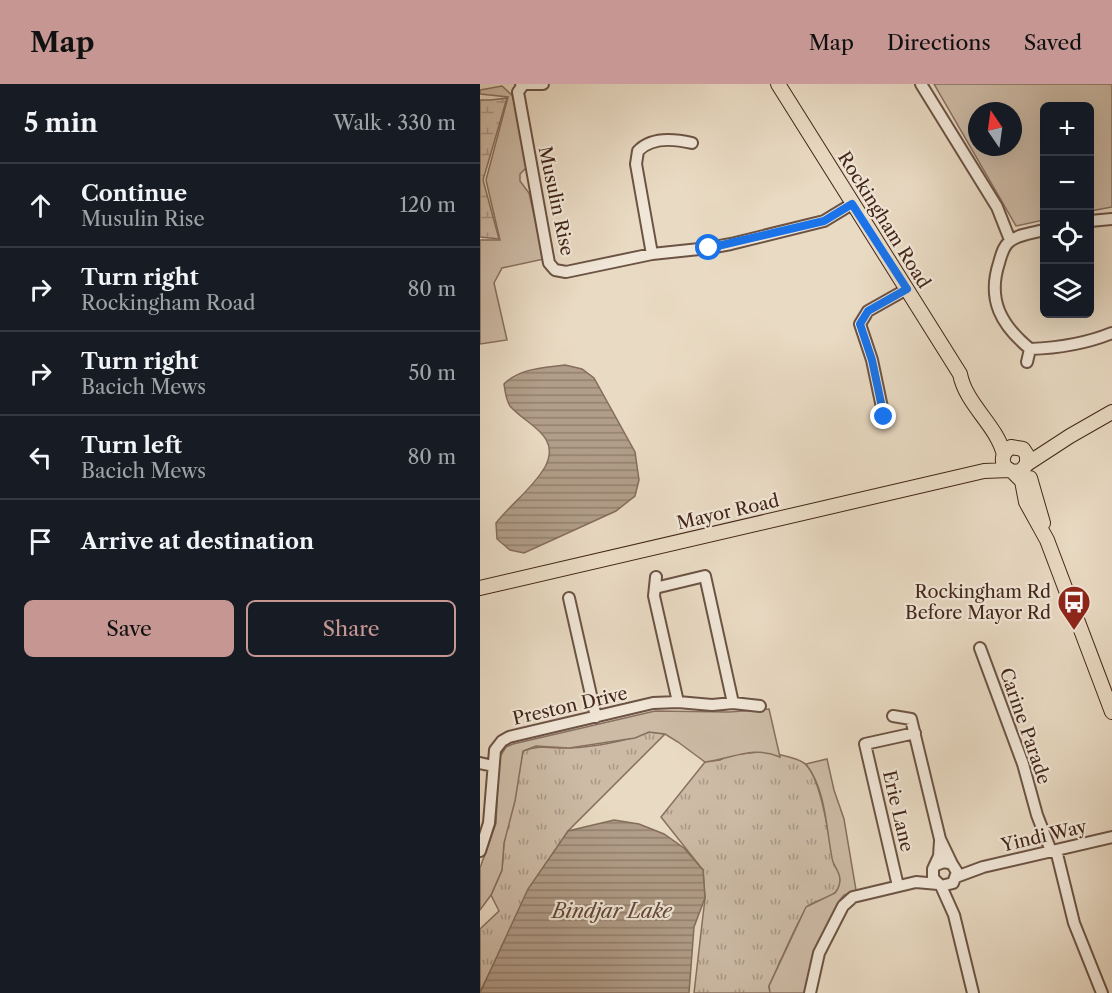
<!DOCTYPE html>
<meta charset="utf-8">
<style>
:root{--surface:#171b24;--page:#242831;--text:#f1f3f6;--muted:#9ea1a6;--line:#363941;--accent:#c59692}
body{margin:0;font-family:"Libre Caslon Text",serif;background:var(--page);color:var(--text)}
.controls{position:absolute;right:18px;top:18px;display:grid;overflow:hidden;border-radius:9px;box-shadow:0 6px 24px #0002}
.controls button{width:54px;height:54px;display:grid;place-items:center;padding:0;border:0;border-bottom:2px solid var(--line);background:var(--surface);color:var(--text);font:30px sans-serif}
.compass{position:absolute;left:488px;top:18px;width:54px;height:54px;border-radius:50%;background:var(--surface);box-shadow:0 6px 24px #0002;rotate:347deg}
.stop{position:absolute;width:18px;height:18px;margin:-14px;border:4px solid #1a73e8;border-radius:50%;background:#fff}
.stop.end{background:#1a73e8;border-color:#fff;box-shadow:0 2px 6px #0008}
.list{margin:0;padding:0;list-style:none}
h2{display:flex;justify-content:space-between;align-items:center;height:78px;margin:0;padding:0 24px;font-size:26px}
h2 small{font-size:20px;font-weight:400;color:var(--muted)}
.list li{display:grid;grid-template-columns:39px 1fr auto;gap:18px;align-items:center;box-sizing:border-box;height:84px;padding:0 24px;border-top:2px solid var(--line)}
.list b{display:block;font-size:22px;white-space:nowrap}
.list p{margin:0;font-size:20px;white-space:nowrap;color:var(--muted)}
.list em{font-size:20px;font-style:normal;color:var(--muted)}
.actions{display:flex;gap:12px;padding:18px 24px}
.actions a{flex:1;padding:14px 0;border:2px solid var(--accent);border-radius:9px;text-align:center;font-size:21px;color:var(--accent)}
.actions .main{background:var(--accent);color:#111}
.icon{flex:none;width:33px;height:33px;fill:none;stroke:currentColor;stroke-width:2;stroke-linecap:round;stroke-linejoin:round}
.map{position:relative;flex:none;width:632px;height:909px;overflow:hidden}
header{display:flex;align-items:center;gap:36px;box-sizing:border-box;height:84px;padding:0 30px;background:var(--accent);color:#111}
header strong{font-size:28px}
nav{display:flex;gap:33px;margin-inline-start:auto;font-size:21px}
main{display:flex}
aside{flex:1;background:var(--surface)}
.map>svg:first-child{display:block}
</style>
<header>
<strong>Map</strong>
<nav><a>Map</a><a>Directions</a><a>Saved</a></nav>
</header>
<main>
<aside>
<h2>5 min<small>Walk · 330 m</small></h2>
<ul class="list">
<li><svg class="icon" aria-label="ahead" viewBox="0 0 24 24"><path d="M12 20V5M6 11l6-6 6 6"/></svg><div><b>Continue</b><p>Musulin Rise</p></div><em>120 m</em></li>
<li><svg class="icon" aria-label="right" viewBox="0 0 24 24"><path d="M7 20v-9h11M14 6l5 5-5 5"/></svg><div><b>Turn right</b><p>Rockingham Road</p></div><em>80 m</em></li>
<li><svg class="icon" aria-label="right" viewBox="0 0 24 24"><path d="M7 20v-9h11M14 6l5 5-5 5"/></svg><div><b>Turn right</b><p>Bacich Mews</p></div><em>50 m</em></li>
<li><svg class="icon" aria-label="left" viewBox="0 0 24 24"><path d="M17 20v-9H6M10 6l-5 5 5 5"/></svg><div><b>Turn left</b><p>Bacich Mews</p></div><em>80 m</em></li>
<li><svg class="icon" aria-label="arrive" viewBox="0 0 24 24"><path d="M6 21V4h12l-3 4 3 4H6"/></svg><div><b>Arrive at destination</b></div></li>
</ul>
<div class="actions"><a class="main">Save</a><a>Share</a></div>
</aside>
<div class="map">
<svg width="632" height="909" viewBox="0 0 632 909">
<defs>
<pattern id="grass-tufts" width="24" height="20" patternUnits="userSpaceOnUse" patternTransform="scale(1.5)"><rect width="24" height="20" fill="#cdbba6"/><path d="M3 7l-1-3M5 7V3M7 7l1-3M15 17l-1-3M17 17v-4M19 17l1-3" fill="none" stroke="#a89886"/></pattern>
<pattern id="wetland-marsh" width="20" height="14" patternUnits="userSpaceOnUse" patternTransform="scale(1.5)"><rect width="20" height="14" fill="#cdbba6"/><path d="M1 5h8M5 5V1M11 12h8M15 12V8" fill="none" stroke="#a89886"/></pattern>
<pattern id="water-rules" width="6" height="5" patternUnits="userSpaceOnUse" patternTransform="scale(1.5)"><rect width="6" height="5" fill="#b19d89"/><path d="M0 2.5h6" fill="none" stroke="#92806f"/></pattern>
</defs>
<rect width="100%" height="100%" fill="#e9dac3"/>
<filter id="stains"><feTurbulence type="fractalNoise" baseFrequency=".00333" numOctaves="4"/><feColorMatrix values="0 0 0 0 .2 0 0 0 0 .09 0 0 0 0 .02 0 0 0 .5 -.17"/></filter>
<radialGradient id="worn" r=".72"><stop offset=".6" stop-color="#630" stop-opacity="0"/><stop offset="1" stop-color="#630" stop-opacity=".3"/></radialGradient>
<!-- grass -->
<path fill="url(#grass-tufts)" stroke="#887060" stroke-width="1.5" d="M169,648l16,2 -97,97 -68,121 -20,40v-63l19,-18 -8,-16 11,-25 2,-27 19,-92c19,-7 28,-2 47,-3 24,-1 57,-7 79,-16z
M288,667c11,5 25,5 36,12 17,11 26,81 30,102 5,6 8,14 5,22 -5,12 -22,12 -31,19 -7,6 -33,68 -39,80l1,7h-76l11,-95 -2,-28 -42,-53 44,-55 15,-2 10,-5z"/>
<!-- wetland -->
<path fill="url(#wetland-marsh)" stroke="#887060" stroke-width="1.5" d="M27,14l-24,82 16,59 -19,-2v-137h11z"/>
<!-- green -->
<path fill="#cdbba6" stroke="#887060" stroke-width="1.5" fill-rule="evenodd" d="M454,0h178v123l-22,4v-105h-46v114l-28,6zM497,27h36v36h-36z
M22,2l12,11 14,69 -8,8v7l9,12 15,66 -42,9 -8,15 13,57 -27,4v-104h20l-14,-60 22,-83 -28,-3v-4z
M289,625l11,48c-27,-12 -48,2 -75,5l-27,-20 -13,-8 -16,-2 -14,6 -66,10 -33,-2 -13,5 -8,50 -11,42 -2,27 -11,25 -11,15v-42l16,-45 3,-65 7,-11 7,-3 142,-33 74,1z
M347,675l7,31 10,29 12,71 -12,5 -4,5 -27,56 -7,37h-36l-1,-7 37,-79 29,-14c3,-4 5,-9 5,-13 0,-9 -7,-14 -8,-22 -6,-31 -6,-68 -26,-94z"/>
<!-- water -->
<path fill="url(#water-rules)" stroke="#856d5c" stroke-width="1.5" d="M85,281l17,4 12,9 41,74 4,28 -4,16 -19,15 -92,42 -14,-3 -13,-11 -1,-16c15,-19 37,-35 49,-56 17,-32 -19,-42 -35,-61 -4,-6 -5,-15 -6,-22 16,-16 39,-16 61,-19z
M134,736l25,4 25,10 20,14 19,22 2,28 -11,29 -5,66h-209l48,-104 40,-58z"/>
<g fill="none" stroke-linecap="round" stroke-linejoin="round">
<defs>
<path id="minor" d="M41,0h22
M441,0l76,123 13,33
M43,1l-5,7 31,171 6,7 11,2 86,-18 57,-6 22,-4 93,-23 28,-17
M610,137l22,-2
M564,146c-11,3 -26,4 -35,12 -6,5 -8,14 -10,21 -12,37 2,62 31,86 29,-1 55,-5 82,-16
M172,170l-16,-90 2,-13c13,-14 37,-12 54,-8
M547,278l3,-13
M404,333l-12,-57 -12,-36 8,-13 39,-22
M176,493l-2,19 24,106
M175,504l50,-12 28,127
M89,514l27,119
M500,564l43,116 14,51 14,36
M413,632l18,3 29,120 12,25
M0,679l13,3
M576,766l18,73 28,70
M0,767l9,-28 6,-73 7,-9 7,-4 144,-34 25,-1 34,3 21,-2 27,3
M456,781l8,-3 8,2 5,8 -4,11 -12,3 -8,-8v-9l6,-13 1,-15
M476,793l27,-10 129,-30
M418,802l-33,-142 50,-11
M461,802l13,29 19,78
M330,909l9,-40 24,-47 10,-9 63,-15 22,2"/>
<path id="major" d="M298,0l182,290c6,31 37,51 44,81
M547,380v-9l-4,-6 -12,-2c-8,5 -11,13 -5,21l7,4 8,-1 6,-7 43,-28 42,-24
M533,388l9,9 4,21 21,38 65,172
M550,394l13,45
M0,504l504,-117 25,-1"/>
</defs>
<!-- minor casing -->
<use href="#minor" stroke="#6c5344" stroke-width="14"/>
<!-- major casing -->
<use href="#major" stroke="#432619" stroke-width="16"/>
<!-- minor -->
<use href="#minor" stroke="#f1e7d8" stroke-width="10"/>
<!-- major -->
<use href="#major" stroke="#e9dac3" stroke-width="14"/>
</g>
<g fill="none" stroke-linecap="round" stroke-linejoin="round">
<!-- route -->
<path stroke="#1a73e8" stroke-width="8" d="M229,164l115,-27 28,-17 55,85 -39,22 -8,13 12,36 12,57"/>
</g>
<!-- icons -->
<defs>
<symbol id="bus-pin" viewBox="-11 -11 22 30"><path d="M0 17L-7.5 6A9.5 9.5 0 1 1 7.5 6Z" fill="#8f2418" stroke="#f1e7d8"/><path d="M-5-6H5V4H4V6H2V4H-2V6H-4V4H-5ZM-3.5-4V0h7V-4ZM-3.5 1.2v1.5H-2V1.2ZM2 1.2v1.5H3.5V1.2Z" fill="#fff"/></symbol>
</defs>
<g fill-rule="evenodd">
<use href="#bus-pin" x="575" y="499" width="38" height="52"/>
</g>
<g text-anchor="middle" stroke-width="4.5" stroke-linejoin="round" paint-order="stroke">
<!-- street labels -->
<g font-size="18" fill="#432619" stroke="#f1e7d8">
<text transform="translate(76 117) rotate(78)" y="6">Musulin Rise</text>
<text transform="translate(404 136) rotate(58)" y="6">Rockingham Road</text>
<text transform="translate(248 428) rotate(-13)" y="6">Mayor Road</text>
<text transform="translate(90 622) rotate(-13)" y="6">Preston Drive</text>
<text transform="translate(545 642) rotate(71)" y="6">Carine Parade</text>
<text transform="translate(418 727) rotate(77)" y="6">Erie Lane</text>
<text transform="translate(564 752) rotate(-13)" y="6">Yindi Way</text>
</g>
<!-- poi labels -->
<g font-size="18" fill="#432619" stroke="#f1e7d8" text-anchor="end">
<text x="571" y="514">Rockingham Rd<tspan x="571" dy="21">Before Mayor Rd</tspan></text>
</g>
<!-- water labels -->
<g font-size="20" font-style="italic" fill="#644a3b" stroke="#f1e7d8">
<text x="132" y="834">Bindjar Lake</text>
</g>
</g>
<rect width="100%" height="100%" filter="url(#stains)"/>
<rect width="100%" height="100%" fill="url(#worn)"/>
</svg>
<div class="controls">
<button>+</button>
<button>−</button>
<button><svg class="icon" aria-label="locate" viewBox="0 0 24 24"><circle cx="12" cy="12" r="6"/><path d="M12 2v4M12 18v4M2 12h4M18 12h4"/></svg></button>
<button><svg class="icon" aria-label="layers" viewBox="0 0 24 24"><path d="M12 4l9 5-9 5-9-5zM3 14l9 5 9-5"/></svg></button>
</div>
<svg class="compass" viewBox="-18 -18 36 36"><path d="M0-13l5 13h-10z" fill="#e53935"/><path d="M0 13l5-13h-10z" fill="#9ea1a6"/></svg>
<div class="stop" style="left:229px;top:164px"></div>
<div class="stop end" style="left:404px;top:333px"></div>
</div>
</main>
